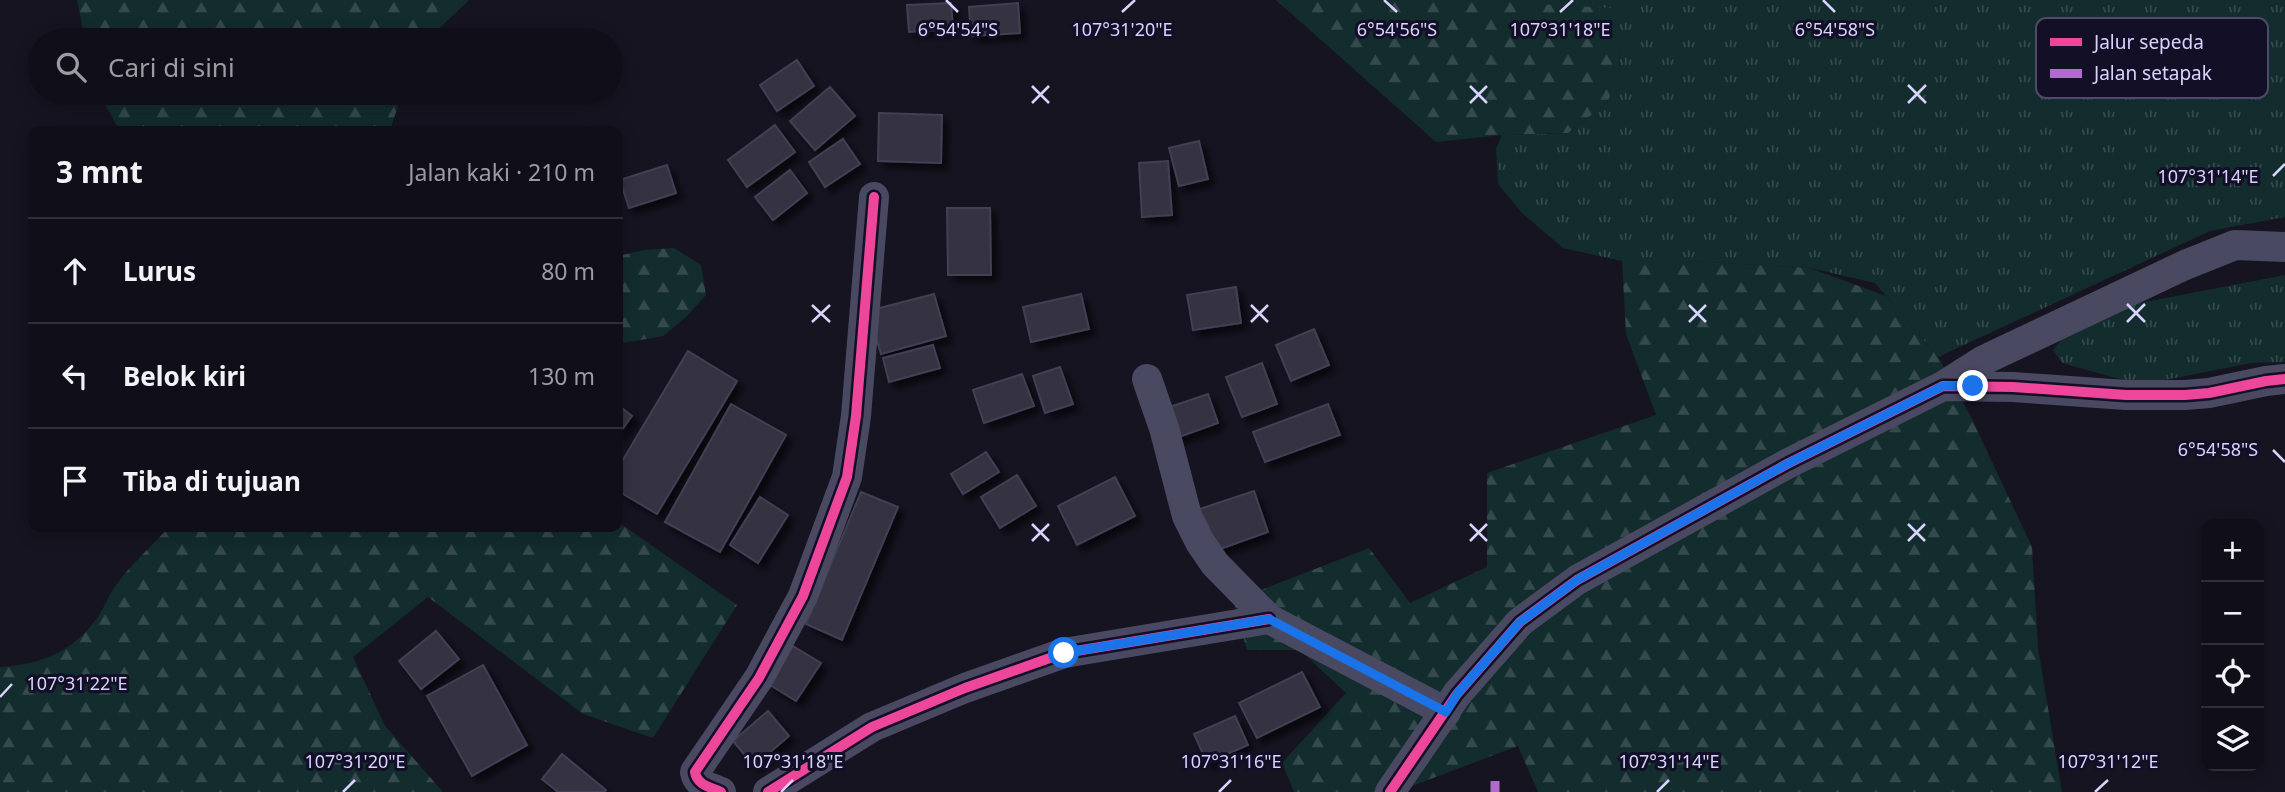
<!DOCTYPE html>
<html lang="id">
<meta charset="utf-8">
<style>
:root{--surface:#100f19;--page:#191822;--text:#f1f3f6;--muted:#9c9ca2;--line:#302f38}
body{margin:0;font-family:"Noto Sans",sans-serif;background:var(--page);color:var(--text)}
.controls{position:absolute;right:21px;bottom:21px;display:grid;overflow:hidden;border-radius:14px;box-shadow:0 4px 18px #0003}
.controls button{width:63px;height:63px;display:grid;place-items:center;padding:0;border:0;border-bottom:2px solid var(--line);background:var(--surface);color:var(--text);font:35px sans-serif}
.stop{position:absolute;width:21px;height:21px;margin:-16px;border:5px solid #1a73e8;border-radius:50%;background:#fff}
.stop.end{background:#1a73e8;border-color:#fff;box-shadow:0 2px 7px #0008}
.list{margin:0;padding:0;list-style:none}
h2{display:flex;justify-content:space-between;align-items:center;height:91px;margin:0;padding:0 28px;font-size:30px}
h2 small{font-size:23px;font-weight:400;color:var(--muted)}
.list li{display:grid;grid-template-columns:46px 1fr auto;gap:21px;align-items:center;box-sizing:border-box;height:105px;padding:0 28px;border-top:2px solid var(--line)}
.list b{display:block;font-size:26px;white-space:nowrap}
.list em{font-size:23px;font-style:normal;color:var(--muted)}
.icon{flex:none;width:38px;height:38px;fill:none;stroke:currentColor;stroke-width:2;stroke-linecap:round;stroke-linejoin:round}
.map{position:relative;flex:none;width:2285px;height:792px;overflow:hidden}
.search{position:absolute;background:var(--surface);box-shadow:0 4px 18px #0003;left:28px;top:28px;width:595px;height:77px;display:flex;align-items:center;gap:18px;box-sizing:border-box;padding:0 24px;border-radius:38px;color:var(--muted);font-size:26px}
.panel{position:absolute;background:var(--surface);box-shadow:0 4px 18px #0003;left:28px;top:126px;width:595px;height:406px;border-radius:14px}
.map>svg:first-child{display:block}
</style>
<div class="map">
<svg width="2285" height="792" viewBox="0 0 2285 792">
<defs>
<pattern id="grass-tufts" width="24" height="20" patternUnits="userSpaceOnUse" patternTransform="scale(1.75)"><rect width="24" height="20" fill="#132c2d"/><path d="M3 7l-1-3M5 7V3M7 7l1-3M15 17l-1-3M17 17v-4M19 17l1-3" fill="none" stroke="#354a4c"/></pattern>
<pattern id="forest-firs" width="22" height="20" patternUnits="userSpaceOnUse" patternTransform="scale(1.75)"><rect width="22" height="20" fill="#132c2d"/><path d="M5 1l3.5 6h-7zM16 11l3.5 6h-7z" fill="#354a4c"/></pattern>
<filter id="shadow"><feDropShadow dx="6" dy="6" stdDeviation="3.5" flood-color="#0009"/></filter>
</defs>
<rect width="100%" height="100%" fill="#161421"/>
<!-- grass -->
<path fill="url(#grass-tufts)" d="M1506,0h779v217l-75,14 -272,126 -63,-74 -65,-15 -124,-7h-64l-59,-13 -41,-35 -24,-29 -2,-35 6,-14 66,-2 39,-30 12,-29 1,-32z
M2285,275v87l-34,1 -91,18h-34l-64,-18 -9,-13 9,-11 67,-34z"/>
<!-- forest -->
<path fill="url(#forest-firs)" d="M77,0h392l-42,40h-342z
M1276,0h230l11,3 96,5 7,34 -1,33 -12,28 -39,30 -66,2 -66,7z
M99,93h303l-11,35 3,3h-271l-7,-7z
M674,248l27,17 5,30 -20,22 -23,19 -45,8v-88l26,-6z
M1622,261h64l124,7 76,28 52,61 32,58 62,132 6,101 24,144h-524l-20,-46 -122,46h-102l-12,-29 64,-70 -46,-43h-53l-14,-49 136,-53 41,55 77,-36v-94l169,-58 -30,-81z
M618,522l119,83 -84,133 -70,-24 -155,-117 -75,60 32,69 58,66h-443v-125c43,-2 78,-18 101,-55 5,-8 8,-17 13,-24 14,-21 38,-42 55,-61h449z"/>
<!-- building -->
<path fill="#343243" stroke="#433f54" stroke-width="2" filter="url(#shadow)" d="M951,3l2,26 -44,3 -2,-27z
M1018,3l2,30 -49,3 -2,-29z
M797,60l17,26 -37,25 -17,-26z
M830,87l25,29 -40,34 -25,-29z
M879,113l63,2 -1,48 -63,-2z
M775,125l20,27 -48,35 -19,-27z
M843,139l17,25 -35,23 -16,-25z
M1199,141l9,38 -29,7 -10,-38z
M1168,161l4,54 -30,2 -3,-54z
M667,165l9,28 -47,15 -9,-28z
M790,170l17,23 -34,27 -18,-23z
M947,208h43l1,67h-43z
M1236,287l5,36 -48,7 -6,-35z
M934,294l12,42 -65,18 -13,-43z
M1081,294l8,35 -58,13 -8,-35z
M1314,329l15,36 -38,16 -15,-36z
M933,345l7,23 -51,14 -6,-24z
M688,351l49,30 -80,133 -39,-23v-23z
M1262,363l15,41 -35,13 -16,-40z
M1060,367l13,37 -28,9 -12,-37z
M1022,374l12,32 -50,17 -11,-33z
M1208,394l10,29 -47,17 -10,-30z
M731,404l55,31 -66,117 -55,-30z
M1328,404l12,31 -75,27 -12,-30z
M618,405l14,11 -14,19z
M986,452l13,20 -36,22 -12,-20z
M1017,475l19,31 -36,22 -19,-31z
M1115,477l20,39 -58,29 -19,-39z
M1254,491l14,41 -59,21 -15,-42z
M861,492l37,15 -56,133 -36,-16z
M760,497l28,18 -30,48 -28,-18z
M436,631l23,28 -38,30 -22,-28z
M793,646l28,17 -25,38 -26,-16z
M483,665l44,80 -55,31 -45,-80z
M1302,672l18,35 -63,31 -18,-35z
M768,711l21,25 -35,30 -21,-25z
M1235,716l13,29 -41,18 -13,-29z
M562,754l44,36 -2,2h-46l-16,-13z"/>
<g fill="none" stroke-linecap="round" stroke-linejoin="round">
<!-- minor -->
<path stroke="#4a4962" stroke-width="30" d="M1147,379l17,49 23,88 13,26 15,22 54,55 177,93
M1943,386l41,-26 201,-95 50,-20 50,2
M721,792c-11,-5 -24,-7 -26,-20l64,-94 44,-82 44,-119 9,-61 18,-219
M768,792l104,-65 93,-39 99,-35 205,-34
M1390,792l67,-98 63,-72 57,-42 210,-116 156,-78 70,1 113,8h59l24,-2 57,-12 19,-2"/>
<!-- quiet -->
<path stroke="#b06ccc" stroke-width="9" stroke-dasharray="18 9" stroke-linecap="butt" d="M1495,792v-11"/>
<defs>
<path id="cycleway" d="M721,792c-11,-5 -24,-7 -26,-20l64,-94 44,-82 44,-119 9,-61 18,-219
M768,792l104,-65 93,-39 99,-35 205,-34
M1390,792l67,-98 63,-72 57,-42 210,-116 156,-78 70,1 113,8h59l24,-2 57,-12 19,-2"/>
</defs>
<!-- cycleway casing -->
<use href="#cycleway" stroke="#130f26" stroke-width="15"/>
<!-- cycleway -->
<use href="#cycleway" stroke="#ed469a" stroke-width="10"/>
</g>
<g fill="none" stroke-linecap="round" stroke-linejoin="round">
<!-- route -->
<path stroke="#1a73e8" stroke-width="9" d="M1064,653l205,-34 177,93 11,-18 63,-72 57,-42 210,-116 156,-78h30"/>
</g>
<!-- ticks -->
<path fill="none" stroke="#d9d4ff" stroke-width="2.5" d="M946,0l12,12M1384,0l13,12M1823,0l12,12M1122,12l13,-12M1560,12l13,-12M1908,85l18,18M1032,86l17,17M1470,86l17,17M1032,103l17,-17M1470,103l17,-17M1908,103l18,-18M2273,176l12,-12M2127,304l18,18M812,305l18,17M1251,305l17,17M1689,305l17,17M812,322l18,-17M1251,322l17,-17M1689,322l17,-17M2127,322l18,-18M2273,450l12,12M1032,524l17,17M1470,524l17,17M1908,524l17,17M1032,541l17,-17M1470,541l17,-17M1908,541l17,-17M0,697l12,-13M343,792l12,-12M781,792l12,-12M1219,792l12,-12M1657,792l12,-12M2095,792l13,-12"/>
<!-- legend -->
<rect x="2036" y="18" width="232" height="80" rx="10" fill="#130f26" stroke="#4e4a67" stroke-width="2"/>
<rect x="2050" y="38" width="32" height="8" fill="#ed469a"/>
<rect x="2050" y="69" width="32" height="9" fill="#b06ccc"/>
<g font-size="19" fill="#d9d4ff">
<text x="2094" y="49">Jalur sepeda</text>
<text x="2094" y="80">Jalan setapak</text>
</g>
<g font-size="18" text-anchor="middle" fill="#d9d4ff" stroke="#130f26" stroke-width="6" stroke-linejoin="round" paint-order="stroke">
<text x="958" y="36">6°54'54"S</text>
<text x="1122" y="36">107°31'20"E</text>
<text x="1397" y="36">6°54'56"S</text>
<text x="1560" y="36">107°31'18"E</text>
<text x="1835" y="36">6°54'58"S</text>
<text x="2208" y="183">107°31'14"E</text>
<text x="2218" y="456">6°54'58"S</text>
<text x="77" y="690">107°31'22"E</text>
<text x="355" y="768">107°31'20"E</text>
<text x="793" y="768">107°31'18"E</text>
<text x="1231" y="768">107°31'16"E</text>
<text x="1669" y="768">107°31'14"E</text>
<text x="2108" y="768">107°31'12"E</text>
</g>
</svg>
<div class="controls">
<button>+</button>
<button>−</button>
<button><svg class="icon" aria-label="locate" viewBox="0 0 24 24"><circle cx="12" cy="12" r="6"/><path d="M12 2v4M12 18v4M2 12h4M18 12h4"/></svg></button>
<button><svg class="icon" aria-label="layers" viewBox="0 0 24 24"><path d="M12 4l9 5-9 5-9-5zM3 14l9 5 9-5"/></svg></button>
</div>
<div class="stop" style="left:1064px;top:653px"></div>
<div class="stop end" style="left:1973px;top:386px"></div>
<div class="search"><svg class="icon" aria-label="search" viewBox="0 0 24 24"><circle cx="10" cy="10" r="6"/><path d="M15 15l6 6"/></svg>Cari di sini</div>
<section class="panel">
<h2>3 mnt<small>Jalan kaki · 210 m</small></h2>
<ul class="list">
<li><svg class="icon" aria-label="ahead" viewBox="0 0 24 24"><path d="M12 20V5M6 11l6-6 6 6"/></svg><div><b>Lurus</b></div><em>80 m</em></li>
<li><svg class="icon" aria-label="left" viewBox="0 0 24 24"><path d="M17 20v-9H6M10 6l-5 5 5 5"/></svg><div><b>Belok kiri</b></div><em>130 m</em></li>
<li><svg class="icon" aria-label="arrive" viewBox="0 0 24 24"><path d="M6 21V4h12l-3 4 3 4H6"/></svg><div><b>Tiba di tujuan</b></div></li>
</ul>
</section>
</div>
